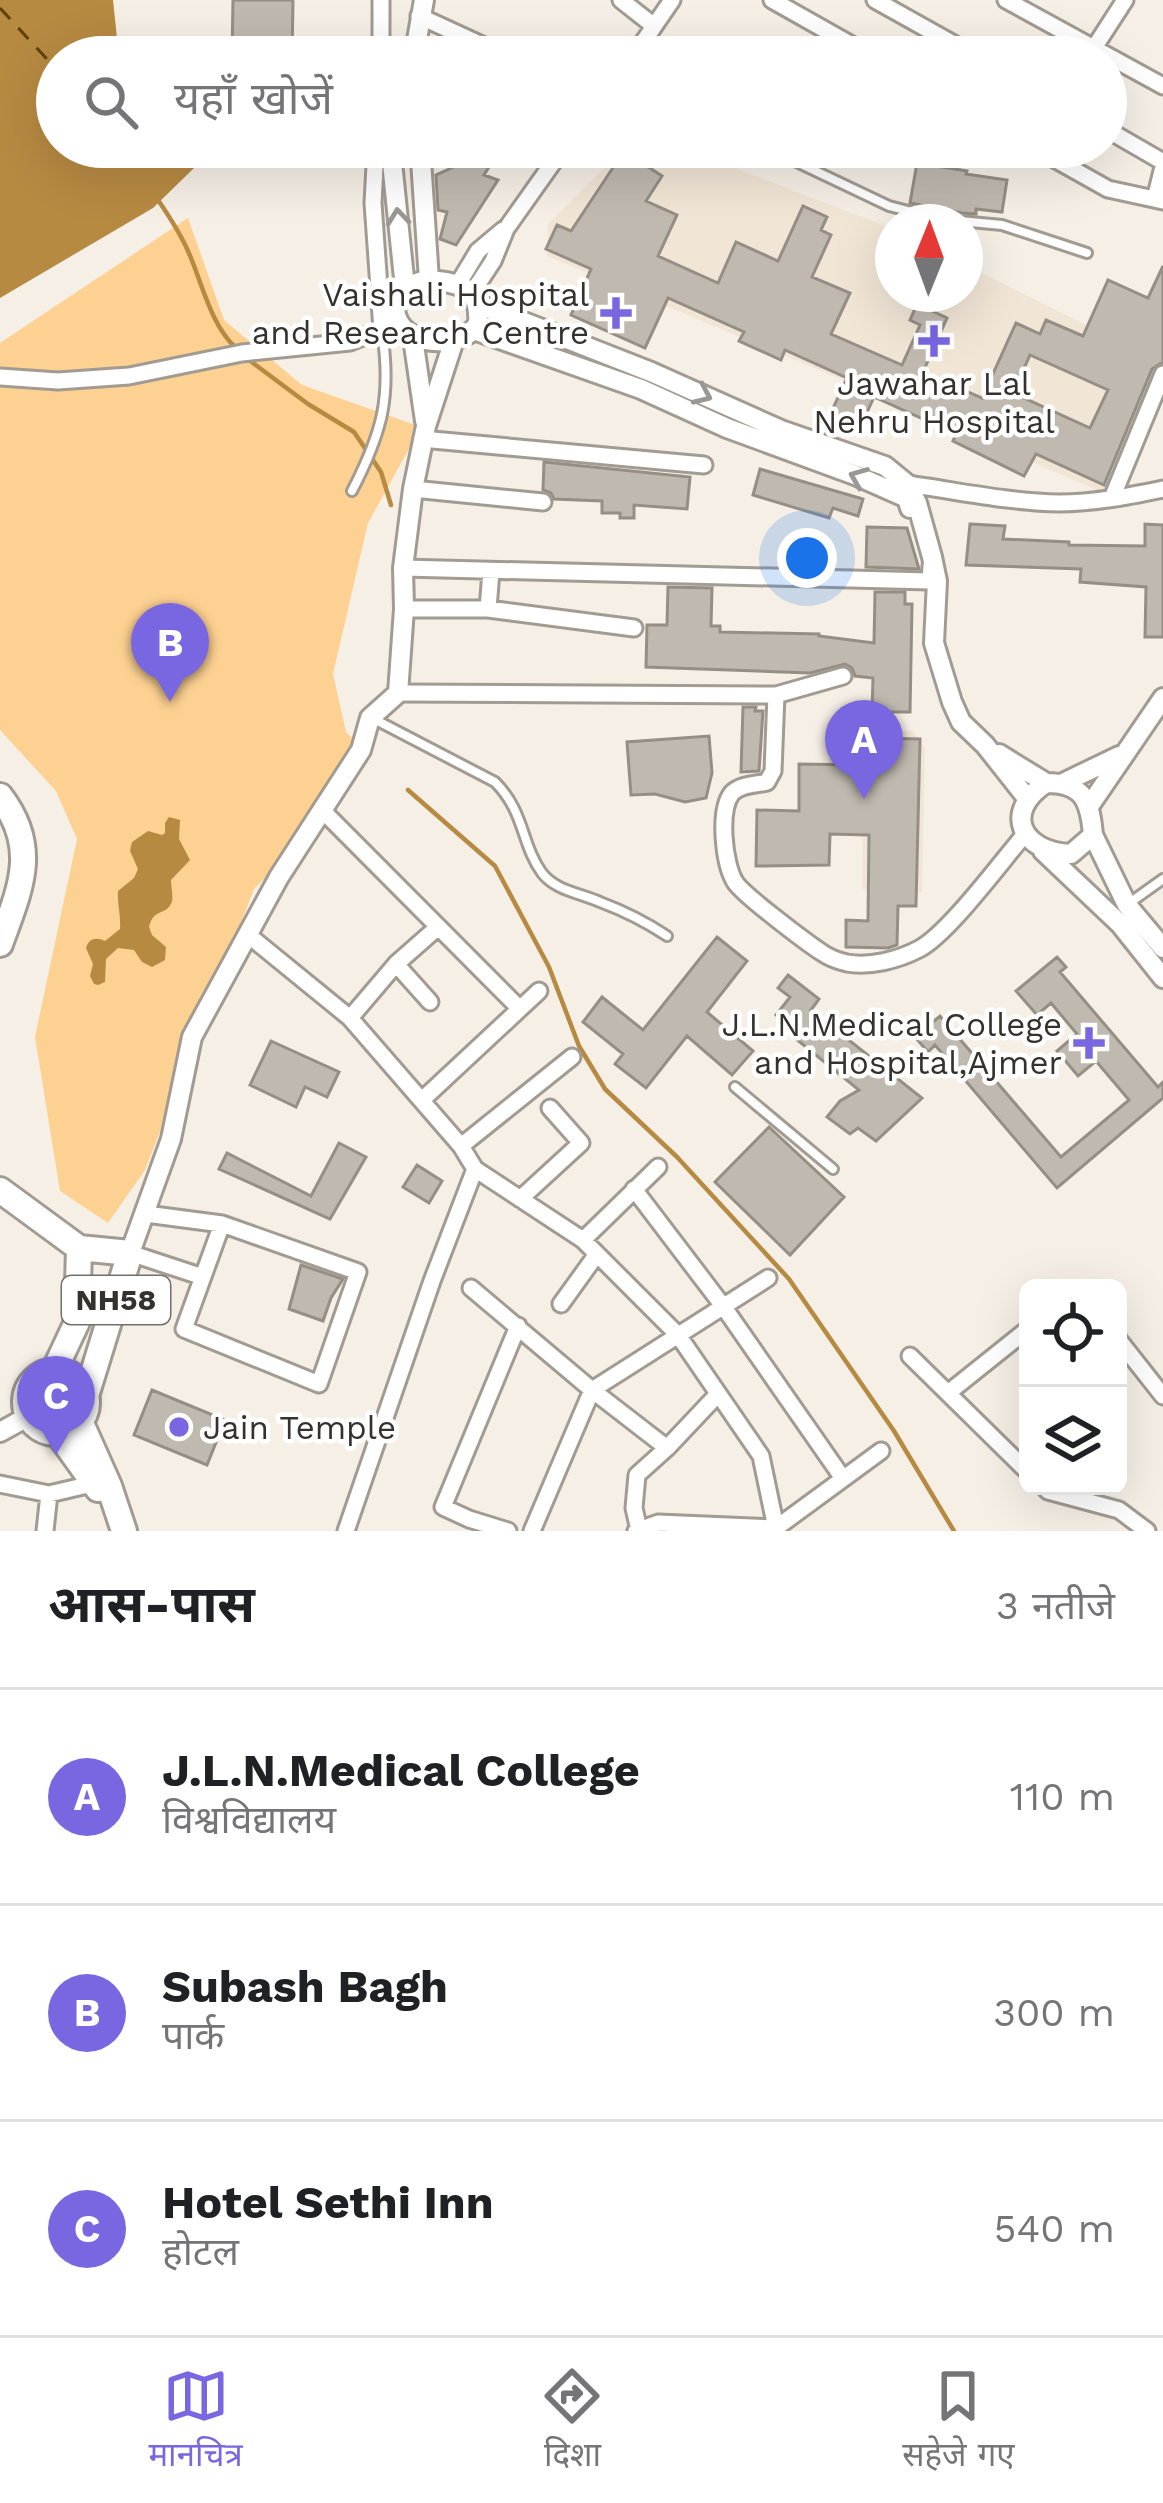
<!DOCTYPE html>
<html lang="hi">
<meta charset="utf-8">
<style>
:root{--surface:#fff;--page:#f6f6f6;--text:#202124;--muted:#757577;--line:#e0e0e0;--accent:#7966e1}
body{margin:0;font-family:"Work Sans","Noto Sans Devanagari",sans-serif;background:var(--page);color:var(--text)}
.controls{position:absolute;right:36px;bottom:36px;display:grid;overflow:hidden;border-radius:18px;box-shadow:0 12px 48px #0002}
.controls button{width:108px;height:108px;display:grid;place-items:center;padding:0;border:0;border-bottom:3px solid var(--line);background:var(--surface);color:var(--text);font:60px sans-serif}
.compass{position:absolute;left:875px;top:204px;width:108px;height:108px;border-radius:50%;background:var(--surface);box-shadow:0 12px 48px #0002;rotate:1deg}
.you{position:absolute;left:807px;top:558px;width:42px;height:42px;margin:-30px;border:9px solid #fff;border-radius:50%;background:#1a73e8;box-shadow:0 0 0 18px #1a73e833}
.badge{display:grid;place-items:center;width:78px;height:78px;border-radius:50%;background:var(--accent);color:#fff;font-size:39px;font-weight:700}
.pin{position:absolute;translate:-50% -99px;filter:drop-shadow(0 3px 6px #0008)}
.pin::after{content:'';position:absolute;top:63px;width:42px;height:36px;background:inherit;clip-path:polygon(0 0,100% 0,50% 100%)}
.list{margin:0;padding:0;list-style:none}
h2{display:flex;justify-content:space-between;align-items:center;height:156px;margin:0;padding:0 48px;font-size:51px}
h2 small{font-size:39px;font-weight:400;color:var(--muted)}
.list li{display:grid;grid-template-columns:78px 1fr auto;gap:36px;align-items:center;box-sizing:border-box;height:216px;padding:0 48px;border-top:3px solid var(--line)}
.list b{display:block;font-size:45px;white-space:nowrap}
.list p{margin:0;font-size:39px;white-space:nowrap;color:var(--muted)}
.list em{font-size:39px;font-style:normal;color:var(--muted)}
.icon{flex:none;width:66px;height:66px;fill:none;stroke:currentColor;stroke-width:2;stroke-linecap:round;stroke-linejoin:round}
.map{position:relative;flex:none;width:1163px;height:1531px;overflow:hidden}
.search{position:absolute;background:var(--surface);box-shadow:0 12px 48px #0002;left:36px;right:36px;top:36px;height:132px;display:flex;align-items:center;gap:30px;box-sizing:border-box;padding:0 42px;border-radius:66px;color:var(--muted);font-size:45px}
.sheet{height:804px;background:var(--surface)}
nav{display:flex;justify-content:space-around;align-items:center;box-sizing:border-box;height:168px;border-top:3px solid var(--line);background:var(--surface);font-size:33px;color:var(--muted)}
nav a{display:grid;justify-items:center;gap:6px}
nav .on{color:var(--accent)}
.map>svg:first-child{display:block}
</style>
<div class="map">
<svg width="1163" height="1531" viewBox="0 0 1163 1531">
<rect width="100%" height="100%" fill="#f6efe6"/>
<!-- built -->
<path fill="#f1e5d5" d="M625,147h55l213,82v65h72v-29l198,98 -57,131 -244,-106 -315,-132 1,-32z
M866,729l47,2 12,17 -3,144 -60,-3 1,-71 -36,-40 3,-20 34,2z"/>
<!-- green -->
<path fill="#fdd191" d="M188,218l36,102 78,65 119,42 -53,96 -35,151 13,58 21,20 -59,98 -41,26 -13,13 -109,281 -37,53 -48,-32 -25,-154 42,-198 -21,-48 -56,-61v-387z"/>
<!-- water -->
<path fill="#b78a42" d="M0,0h113l6,57h-62v90h126l11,21 -41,40 -153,90z
M169,817l11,3 -1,19 11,21 -19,20c0,7 3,19 0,24 -7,12 -17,4 -22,23l3,8 14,12 -1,13 -13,7 -10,-5 -8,-12 -16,-2 -12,11 -1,23 -7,3 -4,-1 -4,-8 3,-12 -7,-16c3,-10 10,-11 19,-7l15,-12c1,-14 -3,-25 -2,-38l16,-13 4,-9 -8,-18 2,-9 16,-11 14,4 3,-2v-10z"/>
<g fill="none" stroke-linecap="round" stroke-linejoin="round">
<!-- stream -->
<path stroke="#b78a42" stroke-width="4.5" d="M158,200c11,16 22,33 30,51 14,31 22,73 48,97
M249,360l59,44 46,28 27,40 10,33
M408,790l87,76 54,101 30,79 26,43 72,68 112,122 105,152 60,100"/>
<!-- ferry -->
<path stroke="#604105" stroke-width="3" stroke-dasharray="15 12" stroke-linecap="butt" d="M0,8l57,62
M128,147l8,9"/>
</g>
<!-- building -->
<path fill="#c0b9b0" stroke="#948e85" stroke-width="3" fill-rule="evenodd" d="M233,0h60l-1,57h-60z
M624,151l38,25 -16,25 31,14 -19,41 60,27 18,-41 42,19 25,-55 24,11 -6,13 10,5 -19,42 38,16 -19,41 71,31 18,-40 -10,-5 7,-16 30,14 -24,54 59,26 34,-75 24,11 6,-14 37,16 25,-56 40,18 15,-32v96l-11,7 -48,116 -68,-31 -12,22 -71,-35 3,-7 -82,-37 -15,33 -30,-13 18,-39 -62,-28 -4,10 -42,-19 5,-9 -76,-34 -23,50 -74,-33 20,-46 -45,-20 11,-24 14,6zM1030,355l78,35 -18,38 -77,-35z
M467,161l22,6 -5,8 14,5 -42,65 -16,-6 7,-27 -9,-2 -2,-35z
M917,163l50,8 -1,3 41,6 -5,32 -26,-3v5l-14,-1 -52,-10z
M544,462l146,15 -3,32 -53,-4v13h-14v-5h-18v-12l-48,-2 -3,-6 -8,-3z
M760,469l103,30 -5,17 -25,-8 -4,10 -76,-23z
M970,524l35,2 -2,13 66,3v3l76,1v-22l18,1v112h-18l1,-50 -66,-5 1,-13 -115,-4z
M867,527l40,1 12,41 -53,-2z
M668,587l44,1 -1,38h9v6l99,2v2l55,7 1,-51h30v12h7l-2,108h-38l1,-34 -18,-2 -3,-8 -7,-4 -35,9 -164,-6 1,-42h20z
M743,707h13l-1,4h8l-4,60 -18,1z
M709,736l3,37 -6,25 -21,4 -30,-8 -24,1 -4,-53z
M871,738l49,1 -4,167h-18l-1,39 -9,3 -42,-1v-27l22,1 1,-86 -39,-1 -1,31 -73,1 1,-56 42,1v-47l72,1z
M717,937l30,24 -40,51 46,39 -21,24 -45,-39 -41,52 -31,-24 8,-10 -40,-32 19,-25 41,33z
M1057,957l9,10 -6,5 98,115 5,-5v16l-106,90 -122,-143 -7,7 -13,-15 25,-21 121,141 68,-57 -33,-39 -18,15 -21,-25 20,-17 -26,-31 -14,12 -21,-24z
M788,975l31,24 -8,11 111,88 -46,43 -18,-13 -8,6 -23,-17 13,-16 19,-11 -68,-55 5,-5 -20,-15 14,-18 -12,-9z
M271,1041l68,31 -12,25 -22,-10 -9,20 -46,-22z
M769,1127l75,70 -54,58 -75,-73z
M339,1143l27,14 -36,62 -111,-50 8,-16 84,43z
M417,1165l25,16 -13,22 -26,-16z
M301,1265l42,14 -12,19 -8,23 -34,-12z
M152,1390l73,30 -18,45 -73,-30z"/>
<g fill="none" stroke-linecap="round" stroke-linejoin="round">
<defs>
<path id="service" d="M765,147l124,59 50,13 63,6 85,28
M352,491c30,-58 40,-94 30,-159
M372,718l123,64c30,30 26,62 47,91 14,18 38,20 58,29 24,9 46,20 67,34
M1128,904l35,-25
M735,1087l98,82"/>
<path id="minor" d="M621,0l33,26
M772,0l101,57
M875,0l102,57
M1006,0l157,86
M419,16l89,41
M1094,48l31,-48
M381,57v-57
M633,57l39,-57
M919,57l14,-24
M1106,129l57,33
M376,147l-3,56 9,127
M1033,147l75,42 55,12
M1155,199l8,-32
M458,284l20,-33 25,-21
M472,293l21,-32 13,-32 58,-82
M0,377l58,4 71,-5 113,-23 108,-11 48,-19
M422,439l282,26
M907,484c51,7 101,18 152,19 35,0 70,-7 104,-14
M413,489l130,13
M1112,498l51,-124
M403,568l527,13 1,-15
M404,609h84l146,19
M488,609l3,-38
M398,693l378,2 67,-19
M776,695l-3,76 -6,11c-12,3 -26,2 -35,11 -14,18 -8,71 3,89 7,12 71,60 86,70 7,5 17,9 26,11 23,4 51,-3 72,-14 29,-15 82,-87 106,-115
M321,809l198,199
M247,934l103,84 111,128 14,23 108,71 95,95 83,121 15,72 -118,-5 -22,8
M396,964l34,38
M350,1018l46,-54 42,-37
M422,1100l117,-109
M461,1146l111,-89
M634,1189l89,117 119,171
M520,1199l61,-56 -31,-35
M146,1214l76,10 136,48 -39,112 -135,-55 38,-105
M583,1240l75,-73
M130,1253l73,24
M471,1288l121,102 75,58
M561,1304l36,-50
M1118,1339l45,57
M910,1356l118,116
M948,1393l80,-64
M0,1484l49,10 47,-11
M1043,1486l5,5 71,19 28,21
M639,1530l-5,-22 3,-33 30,-27 51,-54
M45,1531l4,-37
M346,1531l86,-250 43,-112
M508,1531l-39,-12 -26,-12 75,-181
M532,1531l60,-141 176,-112
M777,1531l-1,-3 105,-77"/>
<path id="tertiary" d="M414,57l10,-57
M398,147l-6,15 13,126
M413,147l8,13 8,120
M429,280c32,3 52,7 49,44 -9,12 -18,16 -33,17 -55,5 -70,-53 -16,-61z
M478,304l173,68 130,58 104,36 22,18 10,19 15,54 5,24 -3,62 18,59 9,20 24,23 42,53
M474,330l167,59 86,39 128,47 52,23 3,10
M413,338l12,83
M999,754l47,29
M1046,783c38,0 44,18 47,52l-22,19c-50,-2 -69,-42 -25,-71z
M1063,783l56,-27
M1090,805l73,-107
M1093,835l34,70 36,43
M1043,851l77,73 43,54
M130,1253l41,-114 21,-102 87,-160 82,-127 9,-32 28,-25 6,-84 -1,-41 10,-79 13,-63 28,-86
M0,1432l29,-16"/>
<path id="trunk" d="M0,796c40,52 20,93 0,148
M0,1190l79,58 51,5 -44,143
M54,1371l23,-49 2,-74
M25 1402a31 31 0 1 1 62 0a31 31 0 1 1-62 0Z
M80,1421l29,65 15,45
M58,1433l40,56"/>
</defs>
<!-- service casing -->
<use href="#service" stroke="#a29b92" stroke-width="14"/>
<!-- minor casing -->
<use href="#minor" stroke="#a29b92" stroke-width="21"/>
<!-- tertiary casing -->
<use href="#tertiary" stroke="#a29b92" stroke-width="24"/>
<!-- trunk casing -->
<use href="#trunk" stroke="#a29b92" stroke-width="30"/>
<!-- service -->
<use href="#service" stroke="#fff" stroke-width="8"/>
<!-- minor -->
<use href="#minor" stroke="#fff" stroke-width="15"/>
<!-- tertiary -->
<use href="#tertiary" stroke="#fff" stroke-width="18"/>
<!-- trunk -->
<use href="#trunk" stroke="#fff" stroke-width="24"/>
</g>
<!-- one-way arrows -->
<defs><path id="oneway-chevron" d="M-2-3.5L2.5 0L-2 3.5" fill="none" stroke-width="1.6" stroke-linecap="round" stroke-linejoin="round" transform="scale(3)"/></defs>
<g stroke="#9a9896">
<use href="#oneway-chevron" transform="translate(398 217) rotate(-96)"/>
<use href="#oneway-chevron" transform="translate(703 395) rotate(24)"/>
<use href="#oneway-chevron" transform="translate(858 477) rotate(-158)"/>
</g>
<!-- markers -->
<g fill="#7966e1" stroke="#fff" stroke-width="4.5">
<path d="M610 295h12v12h12v12h-12v12h-12v-12h-12v-12h12z"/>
<path d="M928 323h12v12h12v12h-12v12h-12v-12h-12v-12h12z"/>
<path d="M1083 1025h12v12h12v12h-12v12h-12v-12h-12v-12h12z"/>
<circle cx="179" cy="1427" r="12"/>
</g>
<g text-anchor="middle" stroke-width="9" stroke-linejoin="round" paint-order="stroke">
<!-- shield labels -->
<rect fill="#fff" stroke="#72706d" stroke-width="3" x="62" y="1276" width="108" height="48" rx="9"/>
<g font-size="30" font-weight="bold" fill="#35322e">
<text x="116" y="1310">NH58</text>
</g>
<!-- poi labels -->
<g font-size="33" fill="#35322e" stroke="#fff" text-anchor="end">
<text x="589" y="306">Vaishali Hospital<tspan x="589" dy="38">and Research Centre</tspan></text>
<text x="934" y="395" text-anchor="middle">Jawahar Lal<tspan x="934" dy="38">Nehru Hospital</tspan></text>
<text x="1062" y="1036">J.L.N.Medical College<tspan x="1062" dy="38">and Hospital,Ajmer</tspan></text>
<text x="203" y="1439" text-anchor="start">Jain Temple</text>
</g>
</g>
</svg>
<div class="controls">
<button><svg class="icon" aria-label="locate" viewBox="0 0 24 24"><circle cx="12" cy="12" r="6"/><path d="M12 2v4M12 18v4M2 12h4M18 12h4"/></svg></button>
<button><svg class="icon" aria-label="layers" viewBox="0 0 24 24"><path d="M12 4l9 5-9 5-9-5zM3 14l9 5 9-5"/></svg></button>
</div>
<svg class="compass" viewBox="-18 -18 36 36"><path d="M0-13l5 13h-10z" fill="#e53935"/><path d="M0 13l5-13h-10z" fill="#757577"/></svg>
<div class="you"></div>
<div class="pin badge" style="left:864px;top:799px">A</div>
<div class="pin badge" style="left:170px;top:702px">B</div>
<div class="pin badge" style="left:56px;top:1455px">C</div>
<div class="search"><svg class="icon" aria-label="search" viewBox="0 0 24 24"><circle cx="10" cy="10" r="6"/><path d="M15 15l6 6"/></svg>यहाँ खोजें</div>
</div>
<section class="sheet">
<h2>आस-पास<small>3 नतीजे</small></h2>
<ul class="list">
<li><span class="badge">A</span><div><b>J.L.N.Medical College</b><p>विश्वविद्यालय</p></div><em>110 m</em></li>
<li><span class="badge">B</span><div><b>Subash Bagh</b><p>पार्क</p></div><em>300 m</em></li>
<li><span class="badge">C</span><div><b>Hotel Sethi Inn</b><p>होटल</p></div><em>540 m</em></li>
</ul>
</section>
<nav>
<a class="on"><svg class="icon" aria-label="map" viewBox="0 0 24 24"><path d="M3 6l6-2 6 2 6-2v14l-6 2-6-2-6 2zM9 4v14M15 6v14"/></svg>मानचित्र</a>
<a><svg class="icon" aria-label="directions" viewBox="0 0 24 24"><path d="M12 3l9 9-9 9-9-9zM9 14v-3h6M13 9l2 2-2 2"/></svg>दिशा</a>
<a><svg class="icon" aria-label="saved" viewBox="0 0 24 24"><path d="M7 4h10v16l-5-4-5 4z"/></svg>सहेजे गए</a>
</nav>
